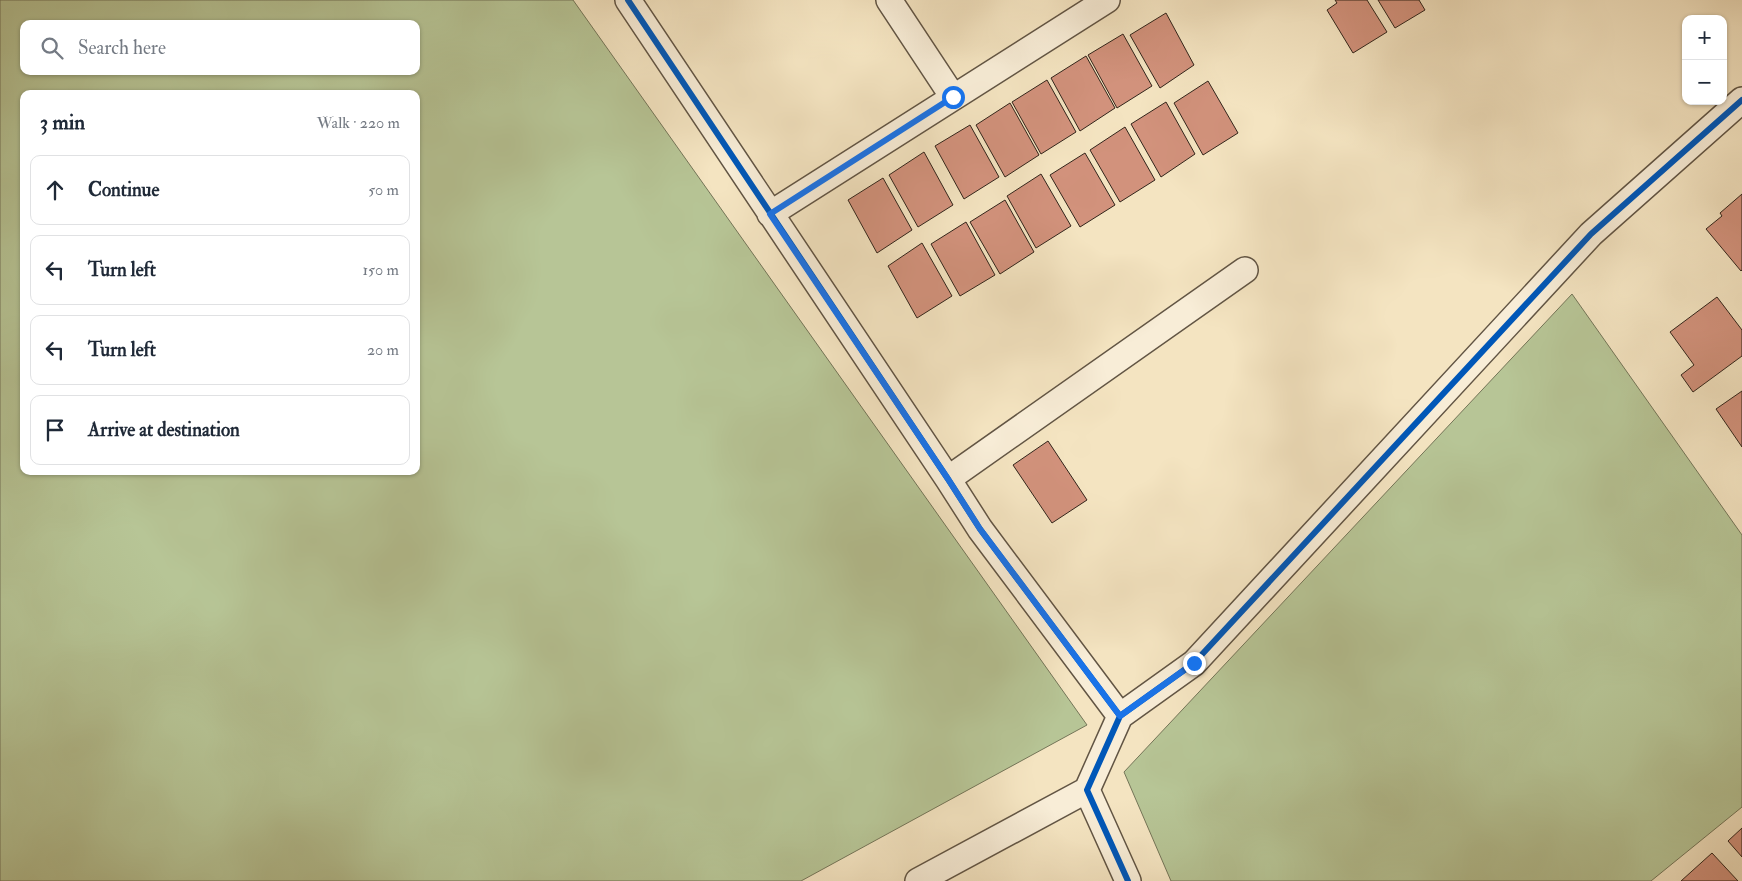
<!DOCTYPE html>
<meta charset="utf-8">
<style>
:root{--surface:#fff;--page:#f6f6f7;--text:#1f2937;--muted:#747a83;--line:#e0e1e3}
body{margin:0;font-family:"IM FELL Double Pica",serif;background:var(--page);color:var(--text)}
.controls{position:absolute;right:15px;top:15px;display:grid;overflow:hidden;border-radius:10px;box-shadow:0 1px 4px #0004}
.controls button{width:45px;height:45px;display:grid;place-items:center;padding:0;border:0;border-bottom:1px solid var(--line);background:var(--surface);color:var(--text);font:25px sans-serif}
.stop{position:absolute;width:15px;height:15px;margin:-11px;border:4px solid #1a73e8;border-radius:50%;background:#fff}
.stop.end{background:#1a73e8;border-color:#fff;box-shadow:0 1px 5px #0008}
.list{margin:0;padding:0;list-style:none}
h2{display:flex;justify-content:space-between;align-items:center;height:65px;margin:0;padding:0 20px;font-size:21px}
h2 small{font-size:16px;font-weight:400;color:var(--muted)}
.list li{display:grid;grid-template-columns:32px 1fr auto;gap:15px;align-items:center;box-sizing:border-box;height:70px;margin:0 10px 10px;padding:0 10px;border:1px solid var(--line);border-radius:10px}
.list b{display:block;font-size:19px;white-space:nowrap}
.list em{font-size:16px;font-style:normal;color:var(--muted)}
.icon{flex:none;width:28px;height:28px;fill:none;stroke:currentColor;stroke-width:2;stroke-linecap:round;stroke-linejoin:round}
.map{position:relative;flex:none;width:1742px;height:881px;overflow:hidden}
.search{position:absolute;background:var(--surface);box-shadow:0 1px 4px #0004;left:20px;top:20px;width:400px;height:55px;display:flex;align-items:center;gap:12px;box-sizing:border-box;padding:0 18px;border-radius:10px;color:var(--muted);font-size:19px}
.panel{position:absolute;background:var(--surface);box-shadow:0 1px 4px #0004;left:20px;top:90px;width:400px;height:385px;border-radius:10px}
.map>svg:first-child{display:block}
</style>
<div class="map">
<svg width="1742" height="881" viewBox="0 0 1742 881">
<rect width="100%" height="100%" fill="#f4e4c1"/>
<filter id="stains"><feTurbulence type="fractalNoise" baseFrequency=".004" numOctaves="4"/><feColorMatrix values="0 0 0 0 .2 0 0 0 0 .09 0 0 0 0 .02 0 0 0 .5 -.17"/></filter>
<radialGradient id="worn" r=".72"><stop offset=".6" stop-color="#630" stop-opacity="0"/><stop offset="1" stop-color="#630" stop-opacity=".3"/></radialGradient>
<!-- grass -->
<path fill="#b7c596" stroke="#747558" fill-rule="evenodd" d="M0,0h573l514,725 -286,156h-801zM24,24h392v47h-392zM24,94h392v377h-392z
M1572,294l170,241v272l-91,74h-480l-47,-109z"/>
<!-- building -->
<path fill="#d2927c" stroke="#32251b" d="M1335,0h32l20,32 -34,21 -26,-43 10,-7z
M1378,0h41l6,10 -30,18z
M1166,13l28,52 -34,23 -30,-53z
M1123,34l29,52 -35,22 -29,-53z
M1086,56l29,52 -35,23 -29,-53z
M1047,80l29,52 -35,22 -29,-52z
M1208,81l30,52 -35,22 -29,-52z
M1166,102l29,52 -34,23 -30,-53z
M1010,103l29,52 -34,22 -29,-52z
M970,125l29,52 -35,22 -29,-53z
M1125,127l30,53 -35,22 -30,-52z
M924,152l29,53 -35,22 -29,-52z
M1085,153l30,52 -35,22 -30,-52z
M1041,174l30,52 -35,22 -29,-52z
M883,178l29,52 -35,23 -29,-53z
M1742,194v76l-1,1 -35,-42 16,-13 -2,-3z
M1005,200l29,52 -34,22 -30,-52z
M966,222l29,53 -35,21 -29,-52z
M922,243l30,53 -35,22 -29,-52z
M1717,297l25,33v26l-49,36 -12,-17 13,-10 -24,-33z
M1742,391v56l-26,-38z
M1048,441l39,59 -35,23 -39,-58z
M1742,828v29l-14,-16z
M1712,853l26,28h-57z"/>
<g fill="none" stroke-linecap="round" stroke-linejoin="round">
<defs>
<path id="street" d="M628,0l320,479 32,50 140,187 -33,74 41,91
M889,0l64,97
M770,214l337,-214
M948,479l297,-209
M1120,716l74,-53 397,-429 151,-134
M918,881l169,-91"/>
</defs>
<!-- street casing -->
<use href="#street" stroke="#625544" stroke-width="28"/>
<!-- street -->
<use href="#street" stroke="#f8edd7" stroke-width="25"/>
<defs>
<path id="cycleway" d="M628,0l320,479 32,50 140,187 -33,74 41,91
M1120,716l74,-53 397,-429 151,-134"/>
</defs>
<!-- cycleway casing -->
<use href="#cycleway" stroke="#f8edd7" stroke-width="9"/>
<!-- cycleway -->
<use href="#cycleway" stroke="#0057b8" stroke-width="6"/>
</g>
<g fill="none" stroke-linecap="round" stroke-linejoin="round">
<!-- route -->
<path stroke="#1a73e8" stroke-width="6" d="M953,97l-183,117 178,265 32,50 140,187 74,-53"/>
</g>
<rect width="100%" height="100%" filter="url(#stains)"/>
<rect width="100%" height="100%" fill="url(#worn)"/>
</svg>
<div class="controls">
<button>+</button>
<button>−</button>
</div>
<div class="stop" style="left:953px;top:97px"></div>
<div class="stop end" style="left:1194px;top:663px"></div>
<div class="search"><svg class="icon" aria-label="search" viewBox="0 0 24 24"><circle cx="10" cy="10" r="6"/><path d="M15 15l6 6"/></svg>Search here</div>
<section class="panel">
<h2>3 min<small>Walk · 220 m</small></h2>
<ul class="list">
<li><svg class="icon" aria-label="ahead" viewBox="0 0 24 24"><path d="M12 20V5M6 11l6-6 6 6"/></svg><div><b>Continue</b></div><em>50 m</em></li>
<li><svg class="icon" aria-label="left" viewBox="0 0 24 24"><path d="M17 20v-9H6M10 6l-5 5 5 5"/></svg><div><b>Turn left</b></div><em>150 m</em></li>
<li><svg class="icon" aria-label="left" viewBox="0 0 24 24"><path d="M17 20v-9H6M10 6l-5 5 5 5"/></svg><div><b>Turn left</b></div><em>20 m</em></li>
<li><svg class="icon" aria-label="arrive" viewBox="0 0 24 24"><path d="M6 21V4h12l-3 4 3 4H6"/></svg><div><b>Arrive at destination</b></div></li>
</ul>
</section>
</div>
